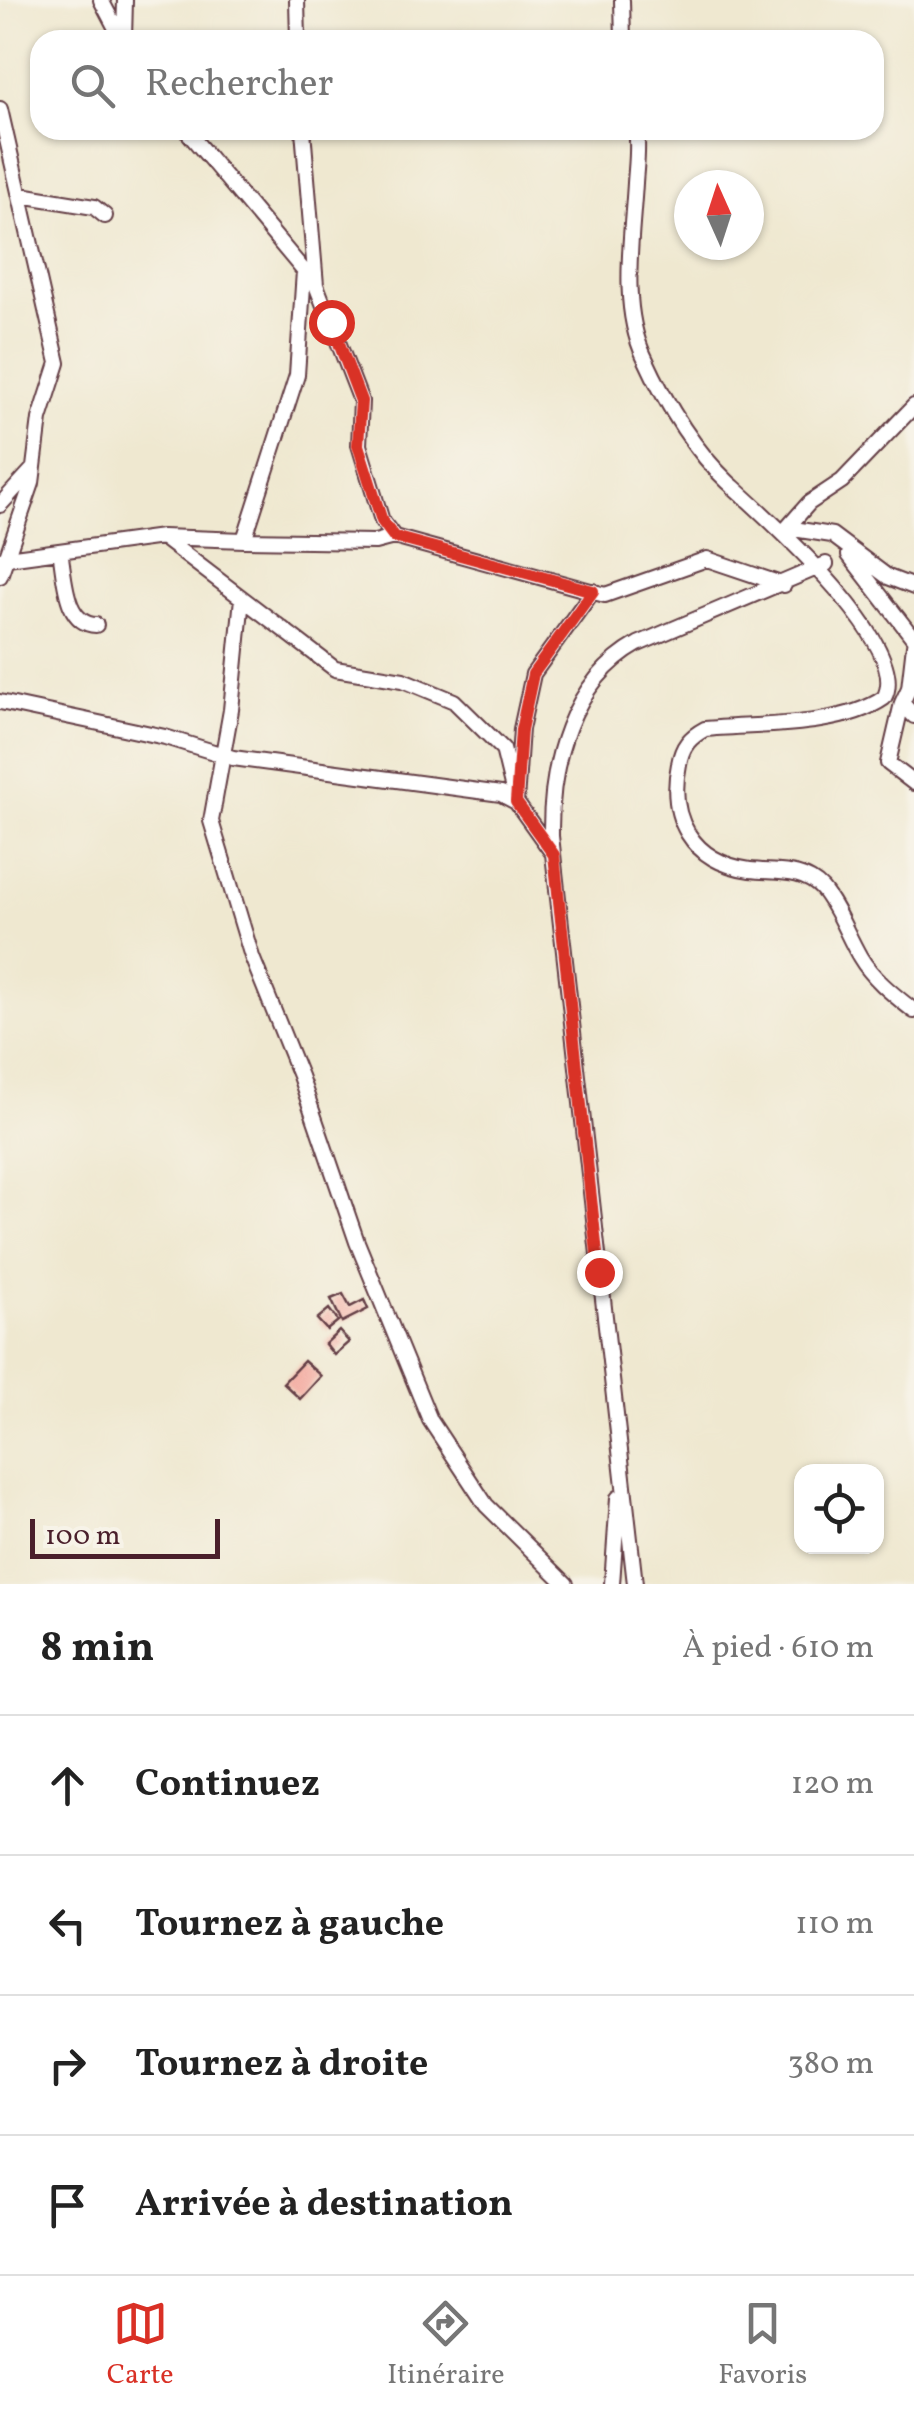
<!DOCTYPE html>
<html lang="fr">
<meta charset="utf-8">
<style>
:root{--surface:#fff;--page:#f2f2f2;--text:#222;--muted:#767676;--line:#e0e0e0;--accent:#d93025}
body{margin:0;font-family:Vollkorn,serif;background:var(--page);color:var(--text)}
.controls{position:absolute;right:30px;bottom:30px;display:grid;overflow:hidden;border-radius:20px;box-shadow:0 2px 8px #0004}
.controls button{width:90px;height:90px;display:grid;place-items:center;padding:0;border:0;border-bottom:2px solid var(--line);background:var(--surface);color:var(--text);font:50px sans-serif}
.compass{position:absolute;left:674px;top:170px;width:90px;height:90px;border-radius:50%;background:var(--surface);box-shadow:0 2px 8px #0004;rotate:357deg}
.scale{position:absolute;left:30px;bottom:25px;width:190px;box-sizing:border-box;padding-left:10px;border:5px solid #4a1f2b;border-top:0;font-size:28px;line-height:35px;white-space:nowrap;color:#4a1f2b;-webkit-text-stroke:8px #f7f3e8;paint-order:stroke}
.stop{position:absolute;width:30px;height:30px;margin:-22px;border:8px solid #d93025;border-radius:50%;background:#fff}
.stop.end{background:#d93025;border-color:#fff;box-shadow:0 2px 10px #0008}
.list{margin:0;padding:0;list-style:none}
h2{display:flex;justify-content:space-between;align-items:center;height:130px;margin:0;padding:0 40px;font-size:42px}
h2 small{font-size:32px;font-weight:400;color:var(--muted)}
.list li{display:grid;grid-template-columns:65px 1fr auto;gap:30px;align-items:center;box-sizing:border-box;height:140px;padding:0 40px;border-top:2px solid var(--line)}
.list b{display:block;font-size:38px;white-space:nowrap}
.list em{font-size:32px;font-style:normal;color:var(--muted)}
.icon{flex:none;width:55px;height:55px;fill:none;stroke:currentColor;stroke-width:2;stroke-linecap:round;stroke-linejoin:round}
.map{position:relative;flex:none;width:914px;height:1584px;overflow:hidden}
.search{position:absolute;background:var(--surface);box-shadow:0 2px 8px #0004;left:30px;right:30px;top:30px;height:110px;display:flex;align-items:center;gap:25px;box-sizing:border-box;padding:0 35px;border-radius:30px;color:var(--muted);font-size:38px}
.sheet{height:690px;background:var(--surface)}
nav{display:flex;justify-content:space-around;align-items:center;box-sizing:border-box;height:140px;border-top:2px solid var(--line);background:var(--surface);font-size:28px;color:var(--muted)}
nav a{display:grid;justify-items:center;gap:5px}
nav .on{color:var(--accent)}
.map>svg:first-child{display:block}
</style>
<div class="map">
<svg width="914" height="1584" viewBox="0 0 914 1584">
<rect width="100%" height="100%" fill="#f7f3e8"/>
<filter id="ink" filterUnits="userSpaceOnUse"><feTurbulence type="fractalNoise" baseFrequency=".01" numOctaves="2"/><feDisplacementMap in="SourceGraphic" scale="20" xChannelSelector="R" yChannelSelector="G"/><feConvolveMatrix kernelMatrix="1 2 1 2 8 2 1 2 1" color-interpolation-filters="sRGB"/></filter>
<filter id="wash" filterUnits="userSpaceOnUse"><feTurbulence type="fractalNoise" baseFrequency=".0048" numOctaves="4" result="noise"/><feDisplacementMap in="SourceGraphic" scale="40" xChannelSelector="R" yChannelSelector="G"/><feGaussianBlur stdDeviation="2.25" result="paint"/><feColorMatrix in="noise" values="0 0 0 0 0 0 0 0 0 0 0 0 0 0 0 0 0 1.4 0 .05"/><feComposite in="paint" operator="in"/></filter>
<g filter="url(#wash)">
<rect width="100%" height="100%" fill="#efe8d0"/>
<g id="blocks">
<!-- building -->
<path fill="#f3a79d" d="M343,1294l7,13 14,-7 4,9 -26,13 -11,-23z
M329,1309l9,12 -11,9 -10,-11z
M339,1331l10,11 -15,13 -9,-11z
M304,1361l17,15 -21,23 -17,-16z"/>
</g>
</g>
<g filter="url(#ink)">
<use href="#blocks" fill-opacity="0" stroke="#633d44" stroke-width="2.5"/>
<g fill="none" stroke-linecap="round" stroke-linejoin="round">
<defs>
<path id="minor" d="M101,0l21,40
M297,0l1,40
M622,0l1,40
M124,39l1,-39
M0,109l58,254 -18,56 -8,64 -32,93
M186,130l123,147
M303,130l13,155 45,116 -2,44 23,76 12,16 211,58 102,-36 77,26
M636,130c3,17 0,36 -1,53 -3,54 -15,123 9,173 20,44 49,93 84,126 34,31 186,164 156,216 -43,30 -127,26 -179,31 -15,8 -23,17 -26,35 -11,53 12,98 71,106 25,3 53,-2 72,19 16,19 25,46 38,68 13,22 34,38 54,54
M21,195l73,12 11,9
M914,406l-72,75 -33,22 -22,25 45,7 56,42 26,10
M0,505l33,-36
M162,537l173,132 68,11 51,21 49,48 13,53
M244,540l131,2 19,-5
M60,551c5,25 4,73 36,74
M849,555l65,84
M0,559l162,-22 82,3 53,-165 7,-104
M242,598l-11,112 -20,111 41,136 48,119 57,166 73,178 56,85 80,79
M914,645l-5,43 -7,15 12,13
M0,702l165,35 68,21 268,36 15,8
M902,703l-14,60 26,20
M551,851l-35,-49 5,-73 12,-55 60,-83
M612,1584l6,-86
M635,1584l-84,-748c-1,-72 19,-154 87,-192l188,-80"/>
</defs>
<!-- minor casing -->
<use href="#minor" stroke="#633d44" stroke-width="18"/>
<!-- minor -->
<use href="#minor" stroke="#fff" stroke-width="14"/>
</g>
</g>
<g fill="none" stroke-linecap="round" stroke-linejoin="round" filter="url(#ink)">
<!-- route -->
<path stroke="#d93025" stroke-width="12" d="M331,322l30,79 -3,44 24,76 12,16 199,54 -60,83 -12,56 -5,72 38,53 45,417"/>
</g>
</svg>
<div class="controls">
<button><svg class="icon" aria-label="locate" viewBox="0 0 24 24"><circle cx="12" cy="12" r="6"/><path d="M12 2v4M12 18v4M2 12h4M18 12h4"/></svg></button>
</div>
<svg class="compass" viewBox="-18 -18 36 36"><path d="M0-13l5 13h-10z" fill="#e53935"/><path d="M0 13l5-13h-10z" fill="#767676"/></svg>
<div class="scale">100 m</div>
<div class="stop" style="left:331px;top:322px"></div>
<div class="stop end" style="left:599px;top:1272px"></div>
<div class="search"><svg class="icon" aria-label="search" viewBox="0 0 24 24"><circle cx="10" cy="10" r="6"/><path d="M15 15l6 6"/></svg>Rechercher</div>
</div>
<section class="sheet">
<h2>8 min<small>À pied · 610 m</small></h2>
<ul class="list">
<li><svg class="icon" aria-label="ahead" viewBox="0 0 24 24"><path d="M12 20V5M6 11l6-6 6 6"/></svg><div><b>Continuez</b></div><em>120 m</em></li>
<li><svg class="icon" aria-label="left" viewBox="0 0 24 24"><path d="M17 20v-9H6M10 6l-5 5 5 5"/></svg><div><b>Tournez à gauche</b></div><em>110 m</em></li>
<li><svg class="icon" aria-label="right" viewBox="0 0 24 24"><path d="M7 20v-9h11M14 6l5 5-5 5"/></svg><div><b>Tournez à droite</b></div><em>380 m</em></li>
<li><svg class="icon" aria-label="arrive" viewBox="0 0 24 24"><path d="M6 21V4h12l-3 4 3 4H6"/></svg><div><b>Arrivée à destination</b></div></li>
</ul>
</section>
<nav>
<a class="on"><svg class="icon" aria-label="map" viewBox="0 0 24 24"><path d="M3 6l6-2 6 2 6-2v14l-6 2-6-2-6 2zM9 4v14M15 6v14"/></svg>Carte</a>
<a><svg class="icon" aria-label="directions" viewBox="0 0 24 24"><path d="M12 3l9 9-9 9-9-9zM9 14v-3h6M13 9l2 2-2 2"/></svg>Itinéraire</a>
<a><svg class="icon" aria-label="saved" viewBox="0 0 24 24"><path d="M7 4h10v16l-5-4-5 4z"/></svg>Favoris</a>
</nav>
